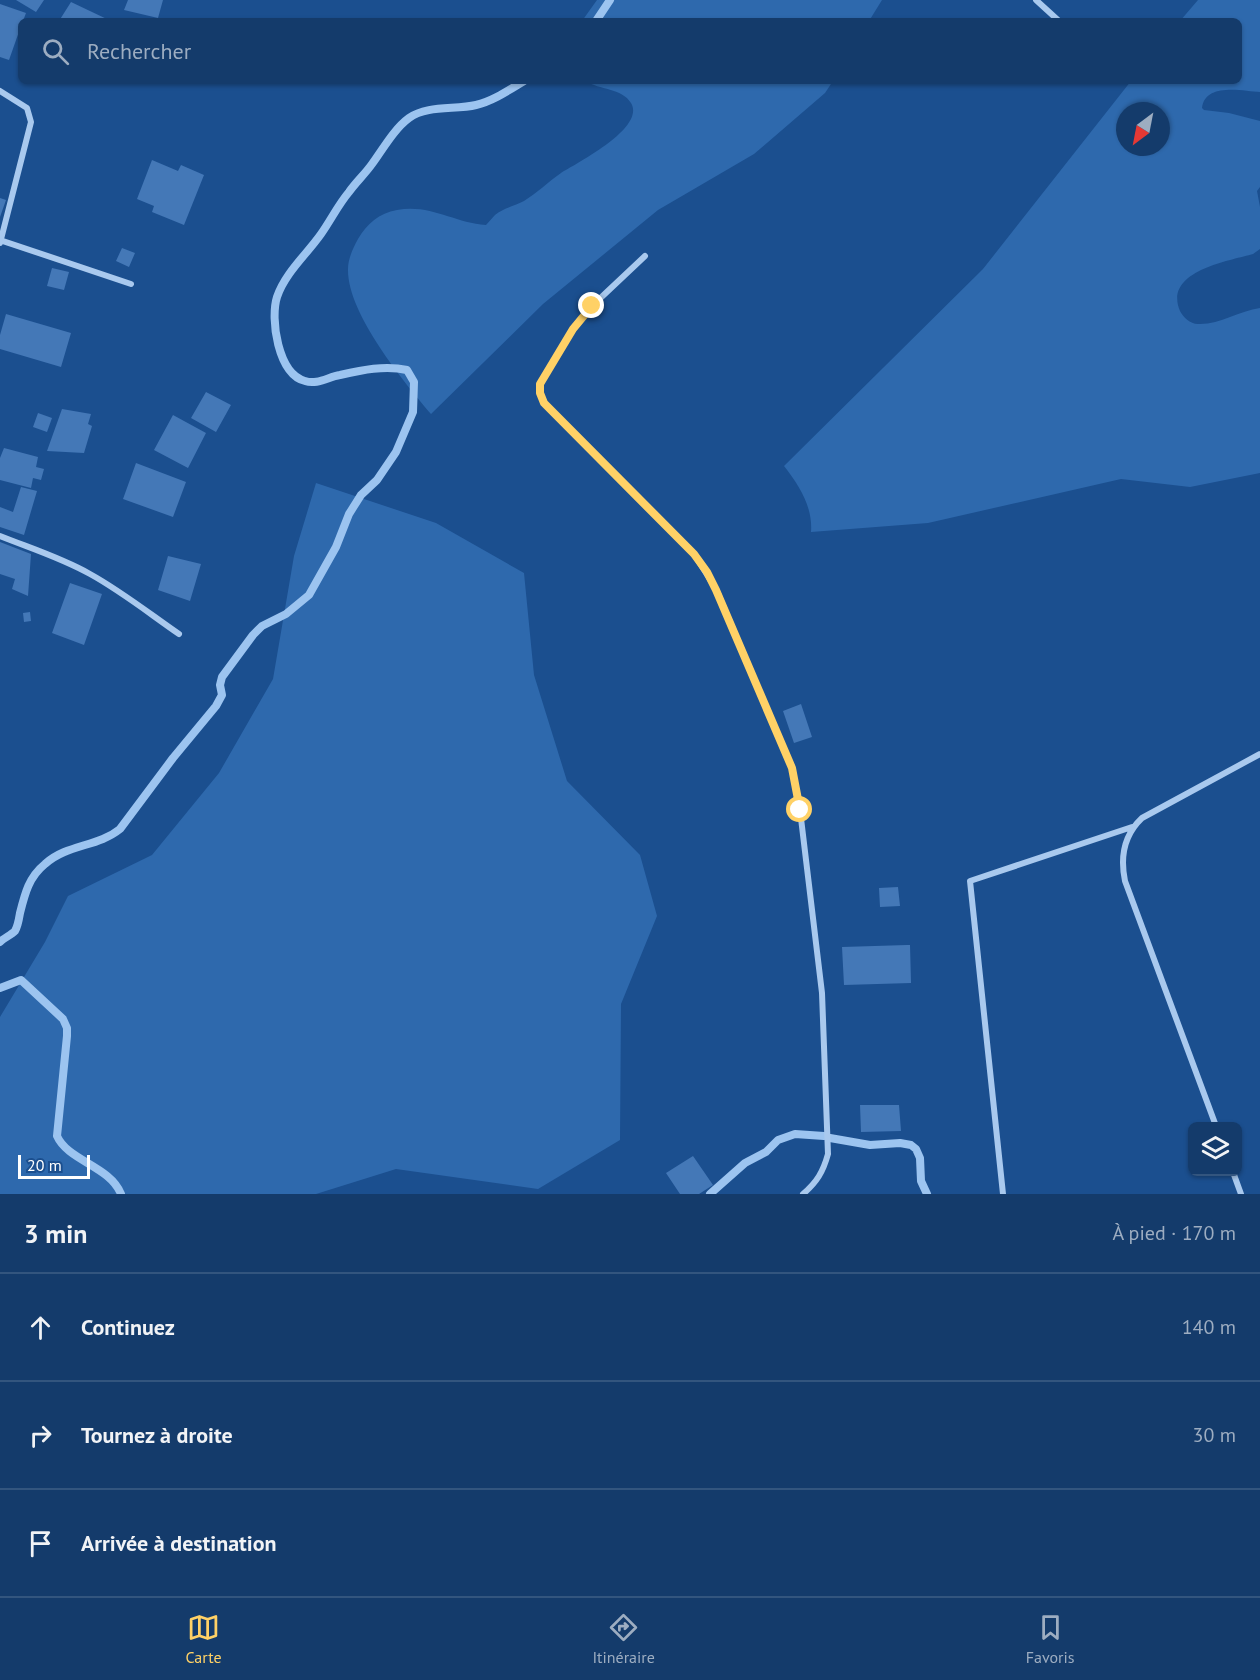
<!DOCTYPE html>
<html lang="fr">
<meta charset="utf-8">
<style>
:root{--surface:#143b6b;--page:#214673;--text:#f1f3f6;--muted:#9dadc1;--line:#33557e;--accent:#ffd166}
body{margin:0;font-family:"PT Sans",sans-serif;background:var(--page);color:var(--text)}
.controls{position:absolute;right:18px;bottom:18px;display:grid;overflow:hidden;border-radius:9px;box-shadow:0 2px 4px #0004}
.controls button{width:54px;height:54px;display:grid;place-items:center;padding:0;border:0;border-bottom:2px solid var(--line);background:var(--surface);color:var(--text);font:30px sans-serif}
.compass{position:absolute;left:1116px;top:102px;width:54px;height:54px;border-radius:50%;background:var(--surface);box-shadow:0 2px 4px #0004;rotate:212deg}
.scale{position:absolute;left:18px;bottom:15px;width:72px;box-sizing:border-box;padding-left:6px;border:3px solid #fff;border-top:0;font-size:16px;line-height:21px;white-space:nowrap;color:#fff;-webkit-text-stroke:4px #1b4f8f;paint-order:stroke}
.stop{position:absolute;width:18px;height:18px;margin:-14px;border:4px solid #ffd166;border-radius:50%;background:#fff}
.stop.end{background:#ffd166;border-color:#fff;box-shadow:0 2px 6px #0008}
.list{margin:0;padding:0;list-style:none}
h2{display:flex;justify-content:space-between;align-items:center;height:78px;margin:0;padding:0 24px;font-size:26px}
h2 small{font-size:20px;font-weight:400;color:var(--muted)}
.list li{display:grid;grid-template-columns:39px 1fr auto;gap:18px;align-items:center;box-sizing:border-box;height:108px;padding:0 24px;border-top:2px solid var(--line)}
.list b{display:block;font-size:22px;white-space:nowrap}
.list em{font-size:20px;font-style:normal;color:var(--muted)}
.icon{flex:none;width:33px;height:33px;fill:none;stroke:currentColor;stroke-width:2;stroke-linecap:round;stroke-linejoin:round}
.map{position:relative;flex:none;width:1260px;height:1194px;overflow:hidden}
.search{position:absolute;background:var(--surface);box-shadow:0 2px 4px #0004;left:18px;right:18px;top:18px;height:66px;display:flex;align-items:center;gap:15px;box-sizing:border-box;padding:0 21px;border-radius:9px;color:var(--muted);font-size:22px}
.sheet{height:402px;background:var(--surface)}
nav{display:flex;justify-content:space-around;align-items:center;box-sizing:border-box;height:84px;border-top:2px solid var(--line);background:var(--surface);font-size:16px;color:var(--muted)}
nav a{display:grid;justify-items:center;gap:3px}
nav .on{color:var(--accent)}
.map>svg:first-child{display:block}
</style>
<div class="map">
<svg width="1260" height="1194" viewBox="0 0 1260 1194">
<rect width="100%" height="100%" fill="#1b4f8f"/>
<!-- green -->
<path fill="#2e69ad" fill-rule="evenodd" d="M597,0h285l-13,21h-287z
M1198,0h62v92c-17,-1 -55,-10 -58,16l2,2 25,3 31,8v66l-3,4 3,16v42l-7,5c-24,7 -90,17 -73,57 3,6 10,13 18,13 21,1 41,-13 62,-16v165l-70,14 -69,-8 -193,44 -117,9c2,-25 -12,-47 -27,-66l199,-197 148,-188h108v-60h-59zM1125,111h36v36h-36z
M586,81h247l-8,12 -71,61 -96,56 -115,94 -112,110c-27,-32 -84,-101 -83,-145 0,-10 5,-21 10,-30 9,-15 21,-26 39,-29 34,-6 57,13 89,15 3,-3 6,-7 9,-10 8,-7 20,-9 29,-14 13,-8 24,-19 37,-28 16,-10 85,-45 70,-70 -9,-15 -32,-13 -45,-22z
M316,483l120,40 88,50 10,102 33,106 73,74 17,61 -36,88 -1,136 -82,49 -142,-20 -80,25h-316v-177l45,-75 23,-46 84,-41 67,-82 54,-94 21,-123z"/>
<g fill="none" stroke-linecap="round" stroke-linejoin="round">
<!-- stream -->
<path stroke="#9cc4f0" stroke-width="8" d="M596,21l14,-21
M0,942c4,-4 11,-7 15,-11 3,-5 4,-12 5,-18 5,-20 9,-36 25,-49 22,-20 53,-17 75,-35l53,-71 43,-52 6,-11 -2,-10 2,-8 31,-42 9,-9 24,-12 23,-19 27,-48 13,-33 12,-19 16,-15 19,-28 17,-40 1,-30 -7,-12c-22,-5 -45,0 -67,5 -12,2 -23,10 -35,6 -27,-7 -35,-62 -28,-84 8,-24 30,-43 44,-63 10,-14 17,-29 28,-42 7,-10 16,-18 23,-28 11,-15 22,-35 37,-46 18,-13 46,-8 67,-13 17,-4 33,-15 48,-24
M0,988l21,-8 42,39 4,9v8l-10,100c11,25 53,30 64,58
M830,1138l40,7 30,-2 11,2 5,4 4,9 1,23 6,13
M710,1194l35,-31 21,-11 12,-12 17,-6 29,2"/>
</g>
<!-- building -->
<path fill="#4478b7" d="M16,0h28l-8,12z
M128,0h35l-5,18 -34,-8z
M71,2l40,19h-52z
M0,4l26,9 -3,8h-2v5l-12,34 -9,-3z
M152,160l26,11 3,-6 23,10 -20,50 -32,-13 2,-6 -17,-7z
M0,198l6,2 -6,17z
M122,248l13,5 -6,14 -13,-6z
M52,268l17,4 -5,18 -17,-4z
M6,314l65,19 -10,34 -61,-18v-14z
M206,392l25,13 -15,27 -25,-14z
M62,409l29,5 -3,10 4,2 -8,27 -37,-2z
M38,413l14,5 -5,14 -14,-5z
M173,415l33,18 -18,35 -34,-18z
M4,448l34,9 -2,10 8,2 -3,11 -8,-2 -2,10 -31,-8v-22z
M136,463l50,19 -13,35 -50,-18z
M21,487l16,4 -13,44 -24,-8v-20l13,5z
M0,542l31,12 -3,42 -16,-7 3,-10 -15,-5z
M168,556l33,8 -11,37 -32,-11z
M70,583l32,11 -18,51 -32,-12z
M30,612l1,9 -7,1 -1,-9z
M801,704l11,33 -18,6 -11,-32z
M898,887l2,19 -20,1 -1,-19z
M907,945h3l1,38 -67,2 -2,-38z
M860,1105h39l2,26 -40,1z
M693,1156l20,29 -14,9h-19l-14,-21z"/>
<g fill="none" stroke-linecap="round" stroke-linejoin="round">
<!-- minor -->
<path stroke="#a9c9ee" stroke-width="6" d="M1036,0l23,21
M0,91l27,17 4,14 -31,121
M0,240l131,44
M645,256l-53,50 -19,23 -33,55v9l4,10 150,151 22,35 76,179 8,42 22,183 6,161c-5,18 -11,28 -25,40
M0,536c30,12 62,22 90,38 31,17 60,40 89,60
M1216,1126l-91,-245c-5,-24 -1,-46 17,-63l118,-64
M1233,1172l8,22
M1003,1194l-33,-313 162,-54"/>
</g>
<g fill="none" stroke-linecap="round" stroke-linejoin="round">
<!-- route -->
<path stroke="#ffd166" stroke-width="8" d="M592,306l-19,23 -33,55v9l4,10 150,151 13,18 9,18 76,178 8,42"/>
</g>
</svg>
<div class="controls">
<button><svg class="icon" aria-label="layers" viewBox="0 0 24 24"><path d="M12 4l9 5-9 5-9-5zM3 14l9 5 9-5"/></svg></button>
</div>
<svg class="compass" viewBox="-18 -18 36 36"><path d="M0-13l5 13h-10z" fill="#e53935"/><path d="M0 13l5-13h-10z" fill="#9dadc1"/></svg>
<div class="scale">20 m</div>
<div class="stop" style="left:800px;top:810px"></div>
<div class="stop end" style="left:592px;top:306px"></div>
<div class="search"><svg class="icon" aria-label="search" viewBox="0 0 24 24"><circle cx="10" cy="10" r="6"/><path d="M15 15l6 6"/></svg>Rechercher</div>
</div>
<section class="sheet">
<h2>3 min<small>À pied · 170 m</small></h2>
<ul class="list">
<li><svg class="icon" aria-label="ahead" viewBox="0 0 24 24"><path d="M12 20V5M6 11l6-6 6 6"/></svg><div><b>Continuez</b></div><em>140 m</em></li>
<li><svg class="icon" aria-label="right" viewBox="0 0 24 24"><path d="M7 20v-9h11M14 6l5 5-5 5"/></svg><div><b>Tournez à droite</b></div><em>30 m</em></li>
<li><svg class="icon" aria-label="arrive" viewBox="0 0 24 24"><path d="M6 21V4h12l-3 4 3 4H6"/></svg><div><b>Arrivée à destination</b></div></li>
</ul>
</section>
<nav>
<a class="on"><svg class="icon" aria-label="map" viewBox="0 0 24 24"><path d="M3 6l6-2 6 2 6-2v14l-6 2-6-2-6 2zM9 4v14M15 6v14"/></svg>Carte</a>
<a><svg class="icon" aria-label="directions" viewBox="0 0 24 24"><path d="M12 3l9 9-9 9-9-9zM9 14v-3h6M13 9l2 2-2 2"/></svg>Itinéraire</a>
<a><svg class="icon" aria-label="saved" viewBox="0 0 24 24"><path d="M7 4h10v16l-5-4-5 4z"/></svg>Favoris</a>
</nav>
